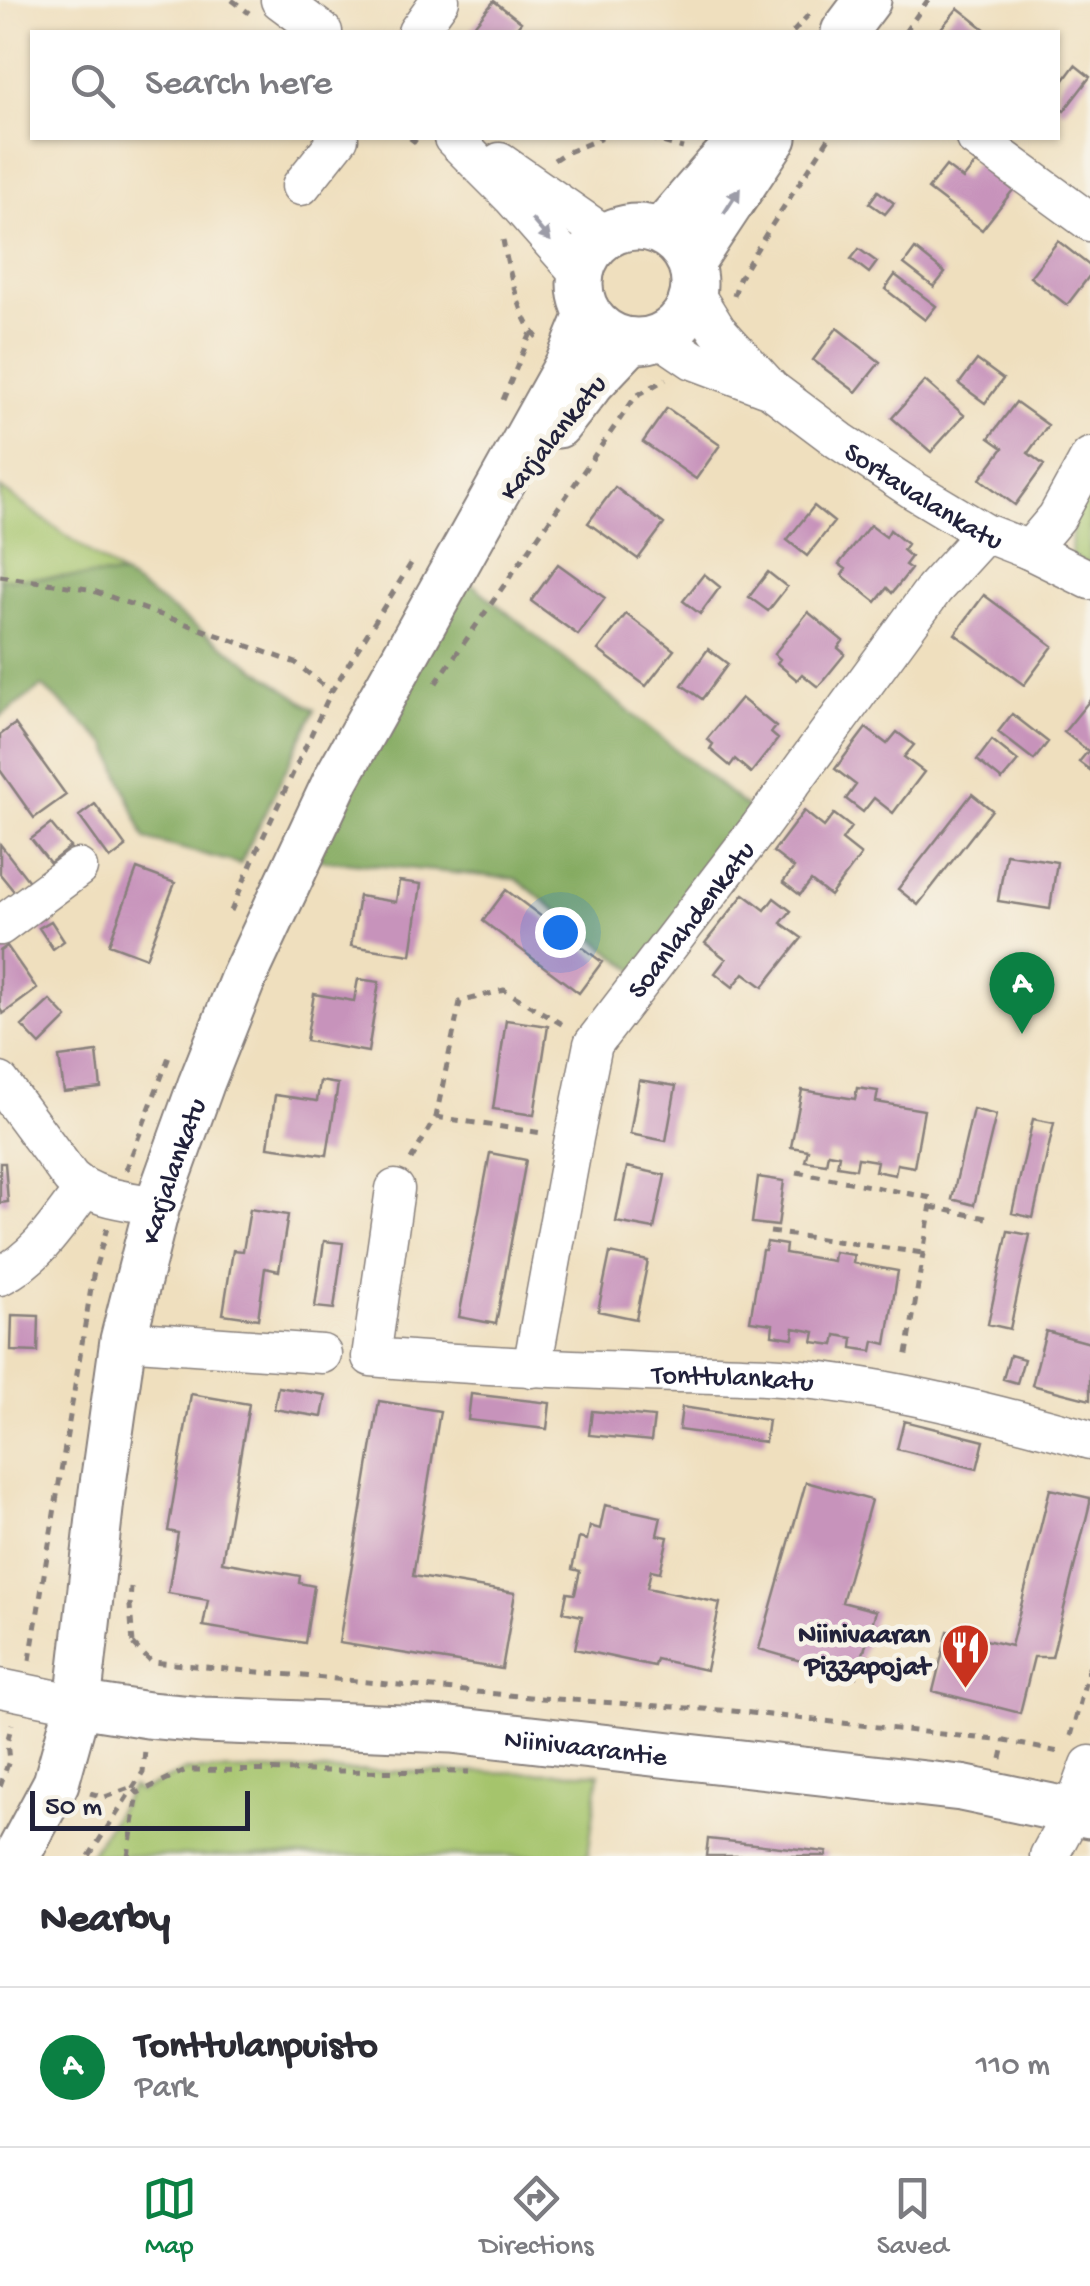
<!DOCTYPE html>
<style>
:root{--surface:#fff;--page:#f7f7f7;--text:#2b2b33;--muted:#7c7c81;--line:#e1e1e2;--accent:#0b8043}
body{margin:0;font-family:"Gochi Hand",sans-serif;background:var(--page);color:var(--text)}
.scale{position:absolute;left:30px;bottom:25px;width:220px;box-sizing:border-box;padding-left:10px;border:5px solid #22223b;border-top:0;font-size:28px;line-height:35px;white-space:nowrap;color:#22223b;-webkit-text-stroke:8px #f7f3e8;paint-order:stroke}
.you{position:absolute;left:560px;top:932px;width:35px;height:35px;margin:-25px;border:8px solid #fff;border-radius:50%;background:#1a73e8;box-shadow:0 0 0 15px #1a73e833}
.badge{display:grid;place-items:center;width:65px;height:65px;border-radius:50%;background:var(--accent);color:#fff;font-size:32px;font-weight:700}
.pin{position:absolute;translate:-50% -82px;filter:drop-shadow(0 2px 5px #0008)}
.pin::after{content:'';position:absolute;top:52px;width:35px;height:30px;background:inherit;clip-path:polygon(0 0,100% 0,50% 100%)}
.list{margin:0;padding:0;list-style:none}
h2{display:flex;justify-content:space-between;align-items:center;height:130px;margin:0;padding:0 40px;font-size:42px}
h2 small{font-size:32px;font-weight:400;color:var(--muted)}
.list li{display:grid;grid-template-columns:65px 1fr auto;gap:30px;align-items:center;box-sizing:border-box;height:160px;padding:0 40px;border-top:2px solid var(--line)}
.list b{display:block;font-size:38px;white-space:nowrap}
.list p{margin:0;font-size:32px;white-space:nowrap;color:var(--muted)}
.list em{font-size:32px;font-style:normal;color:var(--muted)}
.icon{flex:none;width:55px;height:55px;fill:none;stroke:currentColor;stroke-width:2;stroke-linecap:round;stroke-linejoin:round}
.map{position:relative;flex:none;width:1090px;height:1856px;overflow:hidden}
.search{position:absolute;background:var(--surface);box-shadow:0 2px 8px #0004;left:30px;right:30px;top:30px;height:110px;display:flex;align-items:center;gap:25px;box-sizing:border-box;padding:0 35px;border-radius:0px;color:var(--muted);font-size:38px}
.sheet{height:290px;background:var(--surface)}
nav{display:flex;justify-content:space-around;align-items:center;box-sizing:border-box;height:140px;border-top:2px solid var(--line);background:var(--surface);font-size:28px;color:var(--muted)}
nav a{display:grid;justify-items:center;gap:5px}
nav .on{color:var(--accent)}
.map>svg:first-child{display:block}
</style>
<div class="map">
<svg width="1090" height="1856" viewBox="0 0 1090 1856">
<rect width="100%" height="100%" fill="#f7f3e8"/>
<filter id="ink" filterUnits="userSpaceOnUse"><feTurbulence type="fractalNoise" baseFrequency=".01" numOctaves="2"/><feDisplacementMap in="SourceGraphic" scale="20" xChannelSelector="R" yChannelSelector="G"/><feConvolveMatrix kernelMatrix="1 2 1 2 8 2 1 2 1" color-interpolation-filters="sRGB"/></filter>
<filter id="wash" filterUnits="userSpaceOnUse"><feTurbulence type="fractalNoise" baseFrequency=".0048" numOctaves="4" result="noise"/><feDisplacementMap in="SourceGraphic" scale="40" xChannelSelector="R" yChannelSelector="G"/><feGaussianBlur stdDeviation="2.25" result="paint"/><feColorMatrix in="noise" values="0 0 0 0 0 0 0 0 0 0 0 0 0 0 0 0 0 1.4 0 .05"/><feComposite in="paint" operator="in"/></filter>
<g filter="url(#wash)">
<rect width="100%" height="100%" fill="#efdfbe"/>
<!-- green -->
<path fill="#a5c46c" stroke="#647354" stroke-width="2.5" d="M1090,481v84l-19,-8 2,-48z
M0,488l122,87 -122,4z
M186,1770l413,3 -11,83h-499l43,-69 7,5z"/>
<!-- forest -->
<path fill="#84aa60" stroke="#53664e" stroke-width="2.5" d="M122,575l193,135 -75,154 -95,-25 -37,-94 -66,-59 -42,31v-138z
M461,575l299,243 -120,157 -124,-96 -205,-20z"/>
<g id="blocks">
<!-- building -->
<path fill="#c793bb" d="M494,1l27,21 -8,10h-44z
M958,8l28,22 -2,2h-46z
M1075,65l15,12 -26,34 -6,-5v-18z
M977,162l36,28 -31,40 -54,-41 18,-23 17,13z
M878,191l16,12 -9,11 -16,-11z
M1058,241l32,25v9l-23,30 -37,-28z
M859,249l18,13 -8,11 -18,-14z
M915,249l30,24 -11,14 -30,-23z
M895,275l41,31 -11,14 -40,-31z
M837,328l43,34 -24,30 -43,-32z
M977,360l26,19 -18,24 -26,-19z
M925,381l39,34 -33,37 -39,-34z
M1016,402l32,23 -20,28 16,12 -29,40 -35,-26 23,-31 -14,-10z
M667,408l53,37 -24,34 -53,-37z
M615,487l49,37 -26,35 -50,-36z
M814,506l20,16 -27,34 -20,-16z
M870,525l16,12 4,-7 17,14 -4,6 8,7 -6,8 6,4 -19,24 -5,-5 -11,14 -34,-27 4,-6 -7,-5z
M558,564l47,34 -27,37 -47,-34z
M768,572l19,15 -19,24 -19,-14z
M704,574l16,13 -20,27 -17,-13z
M984,595l69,51 -29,39 -69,-51z
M808,612l35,29 -5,7 7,6 -27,33 -16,-13 -5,6 -20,-17 3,-4 -6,-5z
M626,614l48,36 -28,36 -48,-36z
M708,649l20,15 -26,35 -20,-14z
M741,698l35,29 -5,6 7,6 -27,34 -16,-14 -5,7 -20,-17 3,-5 -6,-5z
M1090,700v70l-11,-8 9,-11 -24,-19z
M1012,714l36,28 -14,18 -36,-28z
M15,724l51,71 -32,23 -34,-48v-35z
M866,728l21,16 10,-12 17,13 -10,12 20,15 -31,41 -19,-15 -11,14 -17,-13 10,-14 -21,-16z
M992,740l26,21 -16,19 -25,-20z
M972,794l20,16 -74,95 -20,-16z
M95,804l31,43 -16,12 -31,-43z
M804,811l20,16 10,-13 17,13 -9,13 19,15 -31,41 -19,-15 -11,14 -17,-13 11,-14 -21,-16z
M51,824l19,23 -20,16 -19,-24z
M0,844l31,40 -14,11 -17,-21z
M1006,854l51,8 -7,47 -52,-8z
M137,869l38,14 -29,75 -37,-14z
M399,881l22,3 -10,71 -60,-9 8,-50 37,6z
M506,890l96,72 -23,31 -96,-72z
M744,894l21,16 9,-12 17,13 -10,12 21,15 -39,49 -19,-14 -11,14 -18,-14 11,-14 -21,-16z
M51,921l13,20 -11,8 -14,-21z
M7,946l30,43 -34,25 -3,-5v-58z
M358,979l21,3 -11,70 -62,-11 8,-47 40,7z
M50,1000l17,18 -27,27 -18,-19z
M506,1020l42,6 -14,89 -41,-6z
M97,1052l4,36 -37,4 -5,-35z
M639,1080l37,6 -10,55 -36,-7z
M320,1081l18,3 -11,71 -59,-8 7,-52 42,6z
M857,1088l21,3 -2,11 48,8 -10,57 -17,-3 -2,11 -20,-4 2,-10 -19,-3 -2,11 -19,-3 2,-11 -11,-2 -2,11 -21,-3 3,-11 -17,-3 11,-57 53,9z
M973,1109l23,6 -22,90 -22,-6z
M1033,1119l21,4 -21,95 -21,-5z
M490,1153l36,7 -30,164 -37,-7z
M0,1163h5l3,39 -8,1z
M627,1167l38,8 -11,54 -38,-7z
M758,1177l26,4 -6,45 -26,-3z
M250,1209l38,6 -9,56 -14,-3 -7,51 -35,-5 10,-64 10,1z
M1008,1231l22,4 -20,94 -22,-5z
M324,1241l19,2 -9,66 -19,-2z
M767,1242l19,3 -1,8 48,8 1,-9 20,3 -1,8 45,8 -12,73 -12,-3 -2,10 -20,-3 1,-10 -17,-3 -2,10 -21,-3 2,-10 -21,-4 -1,10 -21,-3 1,-11 -23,-3 12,-71h3z
M610,1253l38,8 -12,58 -38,-8z
M12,1315l27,1 -1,36 -27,-1z
M1046,1331l44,12v57l-58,-15z
M1010,1355l14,4 -7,24 -14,-4z
M278,1387l48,8 -4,22 -48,-8z
M191,1394l58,10 -27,158 78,14 -1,7 15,3 -9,57 -102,-17 5,-26 -40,-7 10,-60 -10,-2z
M471,1394l79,9 -3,26 -79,-9z
M379,1401l61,10 -27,165 102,17 -13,76 -163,-26z
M682,1407l86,13 -3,22 -86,-12z
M592,1411l62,6 -3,24 -62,-6z
M904,1421l80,20 -7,28 -80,-20z
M806,1482l65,18 -29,102 34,9 -20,66 -97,-28z
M1050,1489l40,9v5l-38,154h-18l-14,56 -87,-22 15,-60 63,15z
M605,1505l56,12 -4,18 11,2 -8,35 -9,-2 -4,18 73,15 -14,67 -50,-11 -2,7 -79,-17 7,-33 -19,-4 4,-19 8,1 5,-23 -8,-2 7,-31 8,2 3,-14 10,3z
M708,1839l119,13 -1,4h-120z"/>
</g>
</g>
<g filter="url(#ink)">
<use href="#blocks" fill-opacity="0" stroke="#88807c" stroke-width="2.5"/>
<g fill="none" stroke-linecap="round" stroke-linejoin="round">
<defs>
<g id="minor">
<path d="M280,0l43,32"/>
<path d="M417,32l23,-32"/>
<path d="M453,138l59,59 68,77"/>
<path d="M975,138l115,84"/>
<path d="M500,162l105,73"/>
<path d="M301,186l38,-48"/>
<path id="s1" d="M694,293l23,37 55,60 68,51 75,50 70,42 44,17 61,30"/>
<path d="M659,337l34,23 72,27"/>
<path d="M1029,550l28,-33 33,-60"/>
<path d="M0,926l78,-58"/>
<path d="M0,1082l71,96c24,21 55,22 86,28"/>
<path id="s2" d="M395,1189l-24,168c91,8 183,11 275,15 66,2 132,2 198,12 83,12 165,33 246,56"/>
<path d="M0,1276c38,-19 59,-54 84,-87"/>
<path d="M123,1340l199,14"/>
<path id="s3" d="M532,1368l42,-230 19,-94 165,-215 176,-240 51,-56"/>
<path d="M0,1688l78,16"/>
<path d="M1049,1856l24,-45 17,-46"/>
</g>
<g id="major">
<path d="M844,32l24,-32"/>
<circle cx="637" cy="284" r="57"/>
<path d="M661,231l56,-65 27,-28"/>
<path d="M691,263l83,-125"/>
<path d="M558,425l34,-43 39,-41"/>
<path id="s4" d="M78,1704l70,11 55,5 248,10 510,58 129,27"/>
<path id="s5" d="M17,1856l39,-73 22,-79 24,-213 21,-151 34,-134 44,-122 41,-103 95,-203 231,-414 20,-49"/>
</g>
</defs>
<!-- minor casing -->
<use href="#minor" stroke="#88807c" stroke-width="41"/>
<!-- major casing -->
<use href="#major" stroke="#88807c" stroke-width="49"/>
<!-- path -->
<path stroke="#88807c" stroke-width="5" stroke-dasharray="8 8" stroke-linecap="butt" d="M232,0l17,13
M793,32l18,-20
M905,32l23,-32
M410,138l12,9
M648,138l35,10
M554,160l9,-6 39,-16
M503,240c4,24 18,85 37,100
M734,296l5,-17 27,-45 63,-96
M503,400l28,-67
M0,576l88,13 208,74 35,29
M436,683l200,-287 30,-17
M231,911l27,-63 73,-156 81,-130
M436,1117l106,16
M411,1160l25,-43 24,-115 44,-12 61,36
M126,1170l44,-116
M797,1172l135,26 -26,162
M931,1207l60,12
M770,1232l153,21
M131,1587l-1,19 3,38
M133,1644l18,18 390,36 192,13 272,30
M30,1660l63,-384 14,-48
M1071,1736l19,-71
M1001,1759l4,-18 54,11
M0,1786l9,-25 -2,-19 5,-18
M90,1793l15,4 27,-10 6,6 48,-23 283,2
M89,1856l54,-84 2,-22
M128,1856l10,-63"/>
<!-- minor -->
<use href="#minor" stroke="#fff" stroke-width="38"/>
<!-- major -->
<use href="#major" stroke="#fff" stroke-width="45"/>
</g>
<!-- one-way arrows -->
<defs><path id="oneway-solid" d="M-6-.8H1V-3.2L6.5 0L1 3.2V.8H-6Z" transform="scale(2.5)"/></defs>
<g fill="#9c9ca7">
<use href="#oneway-solid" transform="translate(732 201) rotate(-57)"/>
<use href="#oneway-solid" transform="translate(541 230) rotate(49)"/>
</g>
</g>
<!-- icons -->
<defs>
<symbol id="restaurant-pin" viewBox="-11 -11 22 30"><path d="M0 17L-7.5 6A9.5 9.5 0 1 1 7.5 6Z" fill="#c8321e" stroke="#f7f3e8"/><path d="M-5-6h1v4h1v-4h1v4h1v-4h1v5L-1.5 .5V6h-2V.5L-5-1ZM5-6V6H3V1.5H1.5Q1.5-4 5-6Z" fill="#fff"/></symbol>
</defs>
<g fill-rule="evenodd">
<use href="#restaurant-pin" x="938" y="1620" width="55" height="75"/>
</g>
<g text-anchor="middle" stroke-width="10" stroke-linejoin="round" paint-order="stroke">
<!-- street labels -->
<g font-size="28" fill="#22223b" stroke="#f7f3e8">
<text transform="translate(551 436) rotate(-51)" y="10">Karjalankatu</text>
<text dy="10" stroke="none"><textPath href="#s1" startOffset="310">Sortavalankatu</textPath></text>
<text dy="10" stroke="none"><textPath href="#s3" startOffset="488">Soanlahdenkatu</textPath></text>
<text dy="10" stroke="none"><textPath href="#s5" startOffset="708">Karjalankatu</textPath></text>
<text dy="10" stroke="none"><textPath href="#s2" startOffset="532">Tonttulankatu</textPath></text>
<text dy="10" stroke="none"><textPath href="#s4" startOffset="510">Niinivaarantie</textPath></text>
</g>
<!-- poi labels -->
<g font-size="28" font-weight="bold" fill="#22223b" stroke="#f7f3e8" text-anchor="end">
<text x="930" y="1642">Niinivaaran<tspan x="930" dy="32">Pizzapojat</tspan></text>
</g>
</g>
</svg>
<div class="scale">50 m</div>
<div class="you"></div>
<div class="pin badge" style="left:1022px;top:1034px">A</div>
<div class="search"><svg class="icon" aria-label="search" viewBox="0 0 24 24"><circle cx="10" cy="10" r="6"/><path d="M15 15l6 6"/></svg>Search here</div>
</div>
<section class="sheet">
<h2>Nearby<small></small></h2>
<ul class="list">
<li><span class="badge">A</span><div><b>Tonttulanpuisto</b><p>Park</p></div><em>110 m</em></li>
</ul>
</section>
<nav>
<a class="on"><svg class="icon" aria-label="map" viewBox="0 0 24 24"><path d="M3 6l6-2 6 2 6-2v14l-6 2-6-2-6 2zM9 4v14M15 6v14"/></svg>Map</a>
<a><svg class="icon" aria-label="directions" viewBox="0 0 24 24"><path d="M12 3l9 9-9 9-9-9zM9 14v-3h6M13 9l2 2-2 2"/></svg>Directions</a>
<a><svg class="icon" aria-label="saved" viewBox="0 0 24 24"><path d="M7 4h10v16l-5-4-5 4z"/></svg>Saved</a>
</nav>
